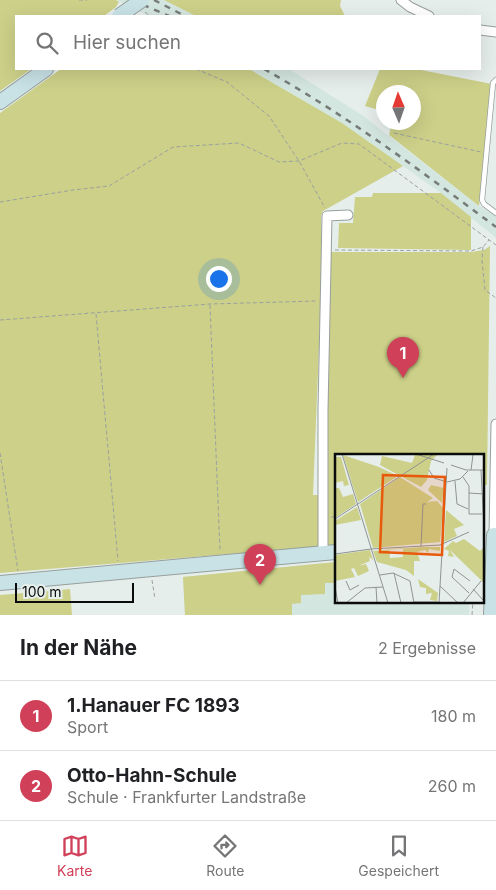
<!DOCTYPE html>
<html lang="de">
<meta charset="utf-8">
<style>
:root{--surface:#fff;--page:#f6f6f6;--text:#202124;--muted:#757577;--line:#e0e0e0;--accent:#d04059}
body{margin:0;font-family:Inter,sans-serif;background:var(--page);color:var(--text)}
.compass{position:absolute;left:376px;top:85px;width:45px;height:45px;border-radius:50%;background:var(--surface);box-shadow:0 5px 20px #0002;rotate:358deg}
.scale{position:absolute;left:15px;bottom:12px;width:119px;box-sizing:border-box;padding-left:5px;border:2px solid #090c0b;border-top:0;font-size:14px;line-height:18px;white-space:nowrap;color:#090c0b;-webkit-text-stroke:4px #e6eeec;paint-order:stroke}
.you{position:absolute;left:218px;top:278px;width:18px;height:18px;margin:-12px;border:4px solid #fff;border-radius:50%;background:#1a73e8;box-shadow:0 0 0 8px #1a73e833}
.badge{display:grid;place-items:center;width:32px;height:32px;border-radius:50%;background:var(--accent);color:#fff;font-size:16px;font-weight:700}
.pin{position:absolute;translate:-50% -41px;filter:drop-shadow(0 1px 2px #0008)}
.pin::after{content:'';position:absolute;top:26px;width:18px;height:15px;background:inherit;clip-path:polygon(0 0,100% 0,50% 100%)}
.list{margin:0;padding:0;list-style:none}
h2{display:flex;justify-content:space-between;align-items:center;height:65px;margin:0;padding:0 20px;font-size:21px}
h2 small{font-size:16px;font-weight:400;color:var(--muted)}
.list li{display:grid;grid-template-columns:32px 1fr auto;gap:15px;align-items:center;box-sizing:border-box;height:70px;padding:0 20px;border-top:1px solid var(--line)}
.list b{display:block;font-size:19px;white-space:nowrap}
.list p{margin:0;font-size:16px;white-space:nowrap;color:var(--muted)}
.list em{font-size:16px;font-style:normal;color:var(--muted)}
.icon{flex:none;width:28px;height:28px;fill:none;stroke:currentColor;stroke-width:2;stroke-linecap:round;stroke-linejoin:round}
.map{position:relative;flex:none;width:496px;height:615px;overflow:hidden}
.search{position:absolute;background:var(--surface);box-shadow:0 5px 20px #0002;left:15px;right:15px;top:15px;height:55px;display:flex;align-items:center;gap:12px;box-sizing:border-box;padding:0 18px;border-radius:0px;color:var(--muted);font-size:19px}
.sheet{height:205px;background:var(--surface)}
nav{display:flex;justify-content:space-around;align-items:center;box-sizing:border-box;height:70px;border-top:1px solid var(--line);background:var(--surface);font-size:14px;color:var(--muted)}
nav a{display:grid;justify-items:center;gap:2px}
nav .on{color:var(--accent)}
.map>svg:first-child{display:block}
</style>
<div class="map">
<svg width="496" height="615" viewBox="0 0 496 615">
<rect width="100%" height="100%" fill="#e6eeec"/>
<!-- built -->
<path fill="#d4e6e0" d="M116,0h48l32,16h-47z
M249,69h40l73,46 117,91 17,10v22l-55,-45 -99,-70z
M336,562v39h133v14h-284l-2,-38z"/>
<!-- green -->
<path fill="#ccd088" d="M0,0h116l3,2 -3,5 -12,9h-88v53h15l-31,22z
M164,0h177l-1,6 5,10h-149z
M61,69h188l93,54 61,43 -80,45 -2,5v81l-8,198h9l8,-243h141l13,-2 6,-4 -3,239h-5v-30h-146v90l-336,28v-460z
M380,69h36l76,15 -13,122 -90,-71 3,-12 22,-1v-30h-30l-1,19 -18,-5z
M373,193h68l30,24v33l-133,-2 1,-25h14l2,-26h17z
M336,562v21h-11v11l-24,1v8l-9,1v11h-107l-2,-38z
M70,589l2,26h-72v-20z"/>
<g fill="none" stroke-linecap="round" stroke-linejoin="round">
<defs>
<path id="lane" d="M496,80l-3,3 -11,117 2,4 12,9"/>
<path id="street" d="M401,0l9,7 19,9
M480,30l16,2
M494,535l2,-111
M323,553v-143l4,-194 21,-1"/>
<path id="secondary" d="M0,102l46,-33
M0,583l336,-31
M491,615l3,-80"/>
</defs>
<!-- lane casing -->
<use href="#lane" stroke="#979f9c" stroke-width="6"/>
<!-- street casing -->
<use href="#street" stroke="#979f9c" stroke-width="11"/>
<!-- secondary casing -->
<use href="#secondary" stroke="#979f9c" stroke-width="16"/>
<!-- path -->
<path stroke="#9ba1a0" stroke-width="1" stroke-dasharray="4 2.5" stroke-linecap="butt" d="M79,0h8
M145,12l5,4
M196,69l31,13 42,34 30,45 26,47
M394,133l87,19
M0,202l73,-12 36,-4 64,-39 66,-4 40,19 20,-1 43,-18 17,1 137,101
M483,247l-1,14 3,29 11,8
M335,250l136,1 12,-4 6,-7
M210,305l10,246
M96,314l22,247
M0,320l210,-16 107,-3
M0,453l18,118
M331,517h5
M152,580l3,19
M472,615l1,-14"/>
<!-- lane -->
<use href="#lane" stroke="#fff" stroke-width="4.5"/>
<!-- street -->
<use href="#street" stroke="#fff" stroke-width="9"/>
<!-- secondary -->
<use href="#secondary" stroke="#c8e2e6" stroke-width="14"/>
<!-- rail -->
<path stroke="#767c7a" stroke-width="2.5" stroke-dasharray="6 6" stroke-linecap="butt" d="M132,0l37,16
M154,0l31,16
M264,69c82,46 157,102 232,158"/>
<defs>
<path id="secondary-bridge" d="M119,16l23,-16"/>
</defs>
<!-- secondary-bridge casing -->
<use href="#secondary-bridge" stroke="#979f9c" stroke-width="16" stroke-linecap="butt"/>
<!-- secondary-bridge -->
<use href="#secondary-bridge" stroke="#c8e2e6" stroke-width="14"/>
</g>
<!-- overview -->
<g transform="translate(335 454)">
<rect width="149" height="149" fill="#e6eeec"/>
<path d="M103,0l-7,7 -4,19 -6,7 -41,-22 2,-9 30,7 3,-8zM8,1l36,12 19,9 -40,26zM0,3h6l8,28 -5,1 -1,-5 -8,2zM65,23l33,21 -6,4 10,-1 6,7 -3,34 -67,6 -13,-44zM96,31l13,3 -2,15 -14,-13zM0,34h4l4,9 10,-3 3,10 -21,14zM22,53l4,13 -26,5v-4zM111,56l18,15 -10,4 3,7 -13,6zM129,85l16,12 4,-4v36l-34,-33 4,7 -6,-1 1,-5 -5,-2 9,-8 3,2zM86,93h19v4l-11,-2 -1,4 -3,-3 -8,2 3,9h-6v15l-8,-6 -29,-8 -4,-11zM68,94v9l-13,1 -1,-9zM35,96l3,10 -4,-3 1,4 -12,5 8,-2 3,7 -11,5 -4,-8 -3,1 4,8 -20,4v-26zM83,125l20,14 -1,8 -7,-1 2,-7 -6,1v-6l-6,-1z" fill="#ccd088" fill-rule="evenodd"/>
<path fill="none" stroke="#8e9492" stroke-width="1" d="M7,0l46,149M81,0l28,9M116,11l15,5h18M94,16l5,8 13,4 13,-3 8,-8M136,16l2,-15M146,16l3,58M128,23l6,9v28h13M120,27l2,23 11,5M134,39l15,1M0,65l99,-65M86,92l2,-42h3M36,95l69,-4 29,-13M0,100l36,-5M59,119l7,30M45,121l13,-2 17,8 4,22M11,127l4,9 9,-5M105,132l18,17M0,133l3,16M41,133l1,16M138,135l11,12M134,139l-17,-16 2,-8 16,12M79,148h25M11,149l19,-15 18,-1M104,149l8,-135M128,149l18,-22"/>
<path fill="#e8590c" fill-opacity="0.15" stroke="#e8590c" stroke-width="2.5" d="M48,21l62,2 -3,78 -62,-3z"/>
<rect width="149" height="149" fill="none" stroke="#090c0b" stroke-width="2.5"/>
</g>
</svg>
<svg class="compass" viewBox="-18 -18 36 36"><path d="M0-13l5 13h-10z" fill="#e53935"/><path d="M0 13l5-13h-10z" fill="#757577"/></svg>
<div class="scale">100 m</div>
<div class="you"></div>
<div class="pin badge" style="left:403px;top:378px">1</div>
<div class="pin badge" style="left:260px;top:585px">2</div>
<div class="search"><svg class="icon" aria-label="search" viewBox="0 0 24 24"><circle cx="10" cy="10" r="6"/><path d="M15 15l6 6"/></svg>Hier suchen</div>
</div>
<section class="sheet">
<h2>In der Nähe<small>2 Ergebnisse</small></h2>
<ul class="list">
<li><span class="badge">1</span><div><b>1.Hanauer FC 1893</b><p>Sport</p></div><em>180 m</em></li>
<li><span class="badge">2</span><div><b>Otto-Hahn-Schule</b><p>Schule · Frankfurter Landstraße</p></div><em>260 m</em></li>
</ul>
</section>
<nav>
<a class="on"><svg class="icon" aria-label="map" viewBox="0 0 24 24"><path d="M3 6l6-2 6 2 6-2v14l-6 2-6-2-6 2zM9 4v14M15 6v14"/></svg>Karte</a>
<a><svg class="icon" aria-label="directions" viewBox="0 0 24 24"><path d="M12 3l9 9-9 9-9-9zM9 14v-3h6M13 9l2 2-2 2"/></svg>Route</a>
<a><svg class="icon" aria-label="saved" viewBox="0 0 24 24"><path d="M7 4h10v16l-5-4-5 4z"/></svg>Gespeichert</a>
</nav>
